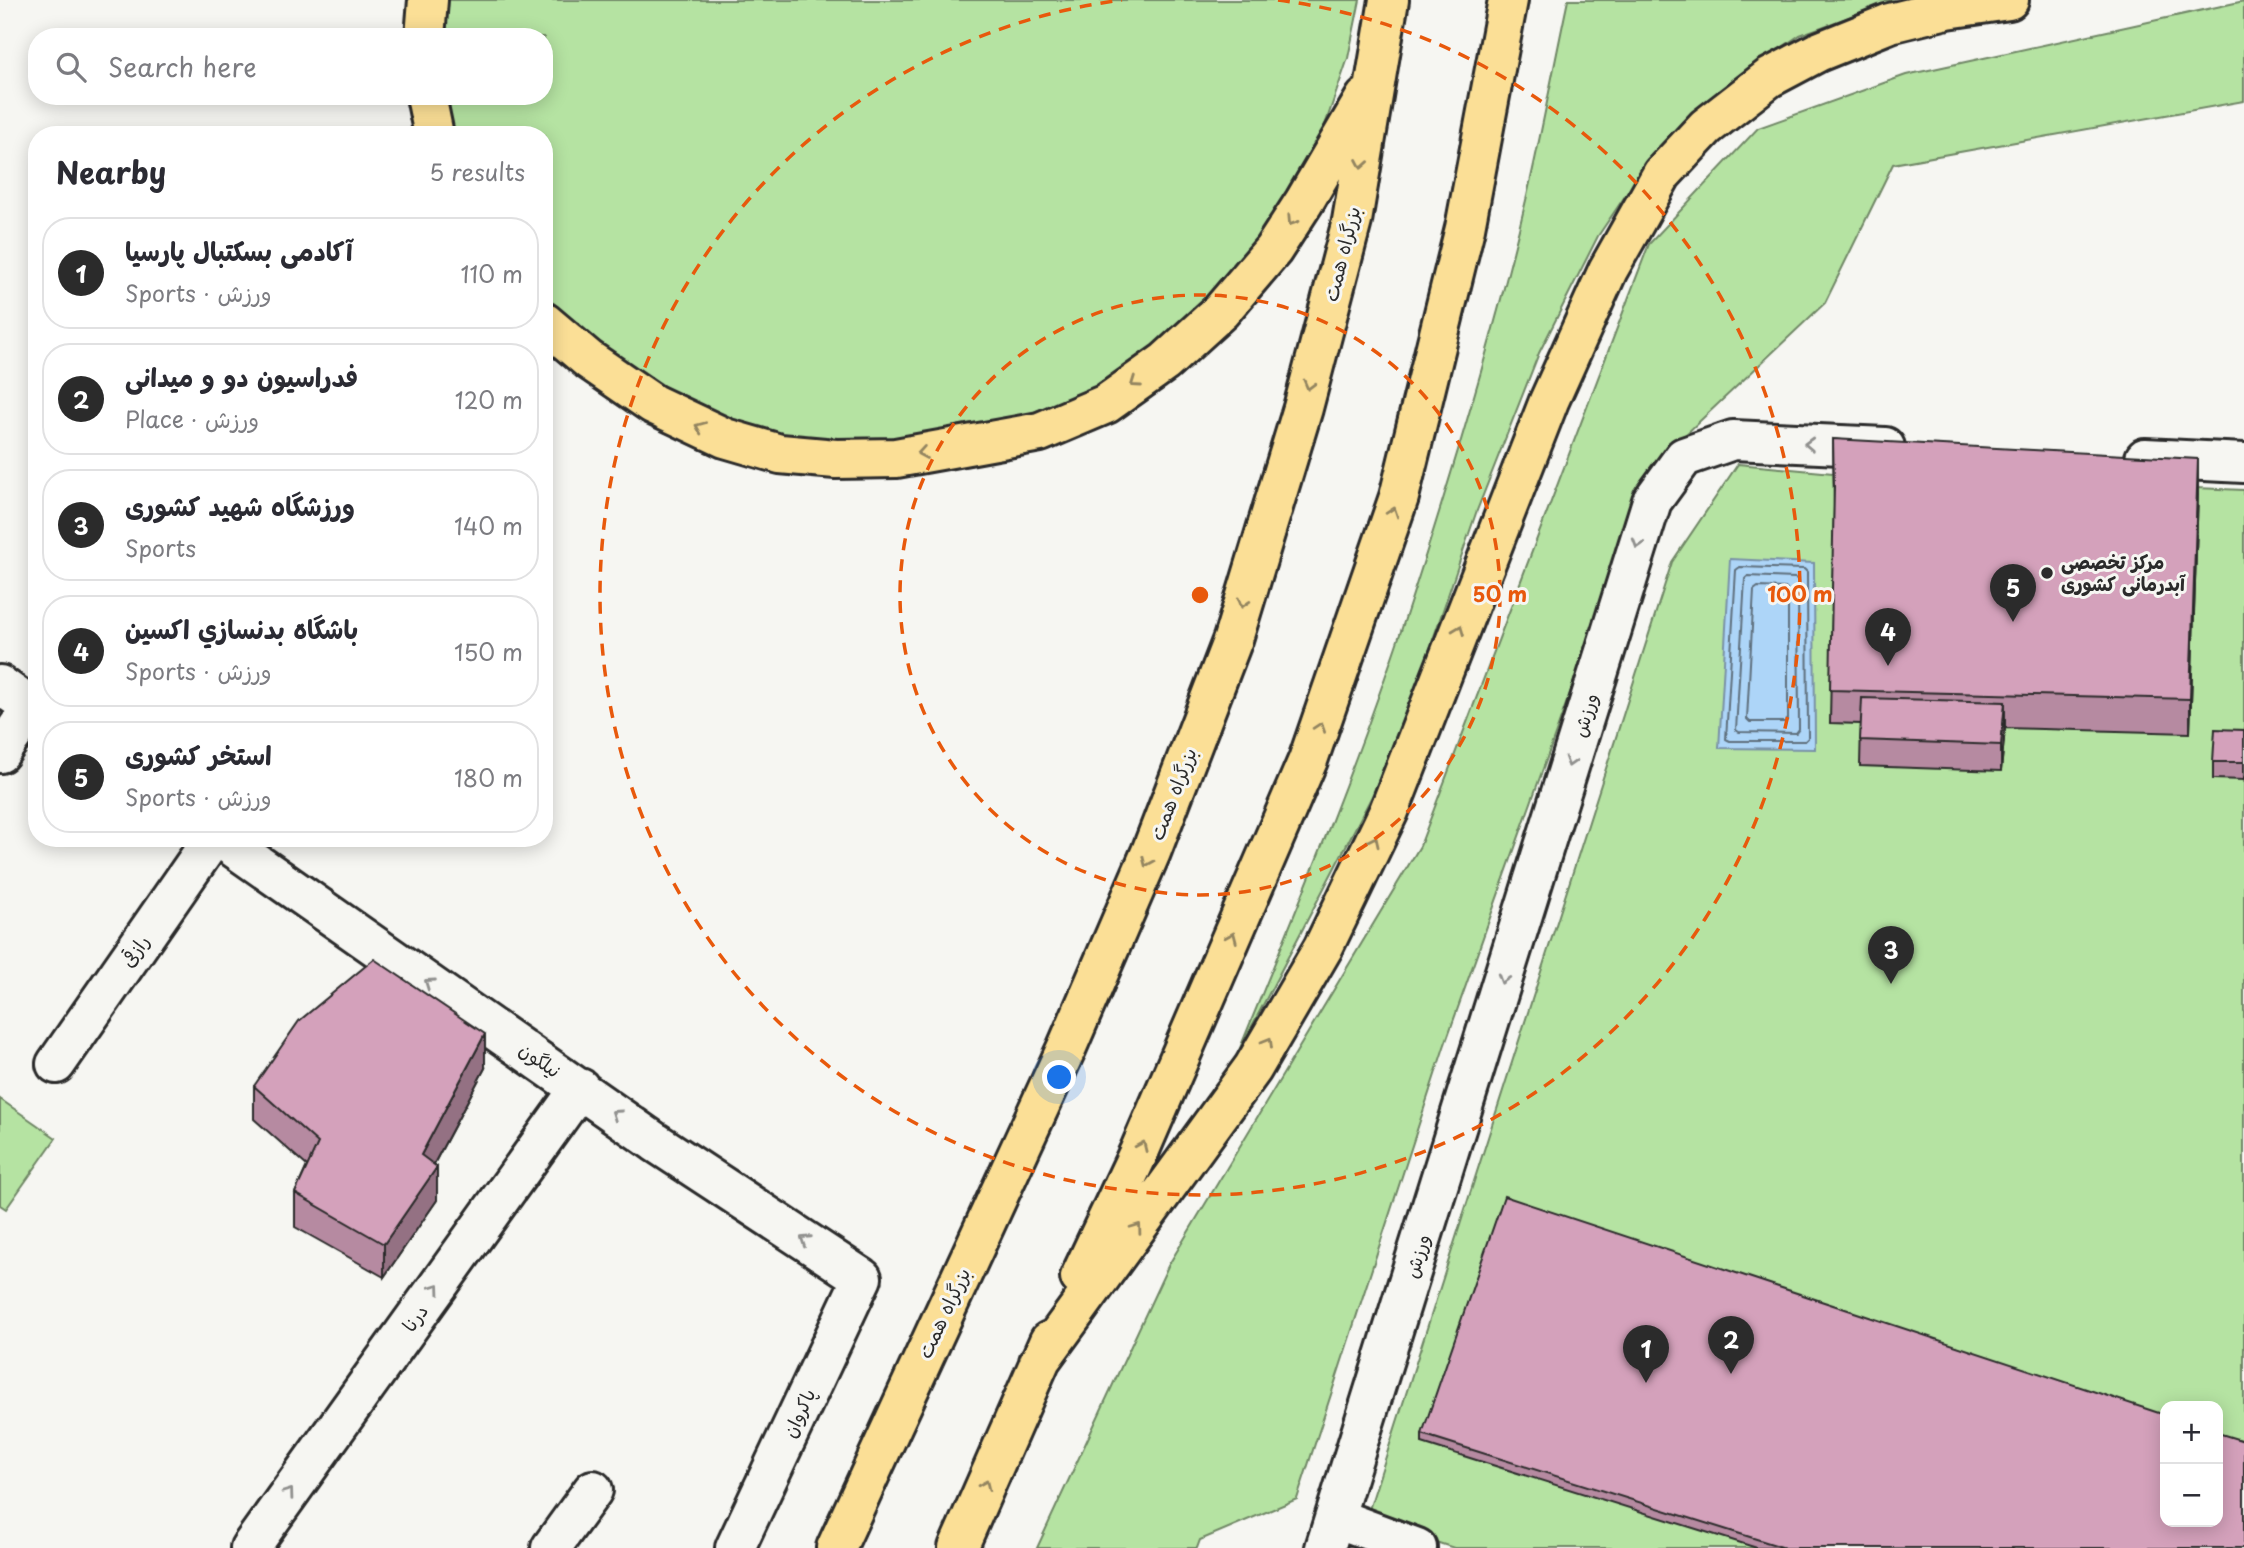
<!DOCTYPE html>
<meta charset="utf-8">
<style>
:root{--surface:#fff;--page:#f2f2f3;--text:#2b2b33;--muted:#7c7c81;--line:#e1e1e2;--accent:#2b2b2b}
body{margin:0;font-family:"Playpen Sans","Playpen Sans Arabic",sans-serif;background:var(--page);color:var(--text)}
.controls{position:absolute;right:21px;bottom:21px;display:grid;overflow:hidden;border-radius:14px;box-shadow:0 4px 18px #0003}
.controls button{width:63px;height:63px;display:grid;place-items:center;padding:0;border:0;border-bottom:2px solid var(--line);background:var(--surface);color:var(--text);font:35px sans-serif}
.you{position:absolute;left:1060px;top:1078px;width:24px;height:24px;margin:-18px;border:5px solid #fff;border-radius:50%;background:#1a73e8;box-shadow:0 0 0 10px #1a73e833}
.badge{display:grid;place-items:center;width:46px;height:46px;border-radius:50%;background:var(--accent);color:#fff;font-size:23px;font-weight:700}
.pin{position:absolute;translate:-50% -58px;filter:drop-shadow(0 2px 4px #0008)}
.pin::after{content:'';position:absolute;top:37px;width:24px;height:21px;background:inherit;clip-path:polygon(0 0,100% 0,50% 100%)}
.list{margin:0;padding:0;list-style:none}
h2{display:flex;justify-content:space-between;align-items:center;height:91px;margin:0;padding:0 28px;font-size:30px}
h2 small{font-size:23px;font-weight:400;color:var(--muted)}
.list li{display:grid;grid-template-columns:46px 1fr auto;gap:21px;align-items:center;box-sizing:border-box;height:112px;margin:0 14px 14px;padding:0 14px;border:2px solid var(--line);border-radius:28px}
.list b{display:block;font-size:26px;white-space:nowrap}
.list p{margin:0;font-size:23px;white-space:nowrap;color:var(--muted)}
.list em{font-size:23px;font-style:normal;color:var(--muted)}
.icon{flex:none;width:38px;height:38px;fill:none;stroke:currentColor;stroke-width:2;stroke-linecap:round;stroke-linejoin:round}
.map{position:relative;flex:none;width:2244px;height:1548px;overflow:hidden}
.search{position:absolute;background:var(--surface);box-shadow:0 4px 18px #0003;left:28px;top:28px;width:525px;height:77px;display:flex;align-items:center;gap:18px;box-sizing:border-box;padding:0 24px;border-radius:28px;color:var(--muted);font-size:26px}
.panel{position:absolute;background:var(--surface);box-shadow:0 4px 18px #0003;left:28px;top:126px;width:525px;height:721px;border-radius:28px}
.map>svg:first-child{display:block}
</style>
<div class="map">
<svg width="2244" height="1548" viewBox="0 0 2244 1548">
<rect width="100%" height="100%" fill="#f6f6f2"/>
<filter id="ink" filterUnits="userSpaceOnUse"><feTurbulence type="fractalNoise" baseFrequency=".0143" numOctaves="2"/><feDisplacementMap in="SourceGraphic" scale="14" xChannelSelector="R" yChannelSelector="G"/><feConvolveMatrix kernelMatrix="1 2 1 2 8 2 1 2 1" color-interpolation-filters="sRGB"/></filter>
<g filter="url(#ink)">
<!-- green -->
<path fill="#b5e3a2" stroke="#708766" stroke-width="2" fill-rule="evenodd" d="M448,0h912l-12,58 -24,70 -26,60 -84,107 -52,50 -66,42 -46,19 -46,17 -112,18h-83l-52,-12 -81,-31 -56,-32 -73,-63 -3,-3v-165h-90l-9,-39h99v-59h-102l-1,-11z
M1568,0h328l-96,35 -71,49 -47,38 -44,55 -40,59 -59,117 -63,160 -52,153 -52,130 -134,257c57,-140 116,-281 164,-425 46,-140 91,-288 125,-432 15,-65 27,-131 41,-196z
M2244,1v100l-351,63 -68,139 -175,165 -206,579 -147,452 -97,41 -3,8h-160l131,-282 252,-420 229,-602 109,-116 148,-53z
M1738,464l95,9 411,17v1058h-790l-88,-29 306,-957zM2165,1406h53v116h-53z
M0,1099l56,39 -50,71 -6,-4z"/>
<!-- water -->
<path fill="#add5f8" stroke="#7991a6" stroke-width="2" d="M1730,559l84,4 1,186 -96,-1z"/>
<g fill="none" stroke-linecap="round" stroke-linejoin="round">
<!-- shore -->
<path stroke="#5f6f7d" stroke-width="2" d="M1740,567l64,2 3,3 1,166 -3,3h-75l-4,-2 10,-169z
M1748,576l47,2 3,2 1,149 -3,4 -57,-1 -3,-2 9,-151z
M1758,587l27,1 3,3v128l-3,3h-35l-3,-3 7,-129z"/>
<defs>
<path id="minor" d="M2145,458l99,5
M0,685l37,26
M0,753l32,-46
M220,838l435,304 207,136 -127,270
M56,1064l157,-226
M1336,1518l81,30
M250,1548l330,-460
M551,1548l42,-58
M1325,1548l327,-1047 32,-44 49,-17 152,7"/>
<path id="highway" d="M425,37l3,-37
M426,96l8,39
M544,322l45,38 64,44 72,34 55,16 56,5 60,-1 144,-26 66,-28 59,-42 56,-51 52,-61 31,-48 61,-104
M1080,1277l59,-125 169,-392 91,-263 66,-269 43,-228
M1039,1362l214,-294 70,-120 66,-137 160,-410 59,-131 54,-96 44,-47 63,-49 49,-26 72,-29 57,-14 62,-9
M836,1548l231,-501 84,-195 82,-213 70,-231 49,-187 37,-221
M958,1548l91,-207"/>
</defs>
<!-- minor casing -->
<use href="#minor" stroke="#2b2b2b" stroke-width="44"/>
<!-- highway casing -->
<use href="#highway" stroke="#2b2b2b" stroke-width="44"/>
<!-- minor -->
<use href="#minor" stroke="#f6f6f2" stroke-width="38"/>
<!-- highway -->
<use href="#highway" stroke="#fbdf96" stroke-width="38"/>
</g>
<!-- wall -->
<path fill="#b68aa1" stroke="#2b2b2b" stroke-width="2" d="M1833,439l365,53 -8,241 -185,-5 -4,43 -141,-5 1,-42 -31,-1 4,-216z
M2244,730v50l-31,-1v-17z
M485,1068l-51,96 3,36 -53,77 -89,-50v-34l12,-27 -53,-47v-33z
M1422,1434l822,114h-487l-335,-105z"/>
<!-- shaded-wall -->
<path fill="#947183" stroke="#2b2b2b" stroke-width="2" d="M2198,459v33l-8,241v-34z
M2005,702v26l-4,43v-26z
M485,1034v34l-64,120v-33z
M437,1167v33l-53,77v-33z"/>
<!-- building -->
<path fill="#d4a1bb" stroke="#2b2b2b" stroke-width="2" d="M1833,439l365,20 -8,240 -360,-9 4,-203z
M1862,698l143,4 -4,43 -141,-5z
M2215,729l29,1v32h-31z
M374,959l111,75 -64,121 16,12 -53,77 -89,-51 23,-50 -64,-57 45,-65z
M1504,1196l661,219v107h53v-89l26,8v107h-459l-363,-114z"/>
<!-- one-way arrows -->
<defs><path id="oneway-chevron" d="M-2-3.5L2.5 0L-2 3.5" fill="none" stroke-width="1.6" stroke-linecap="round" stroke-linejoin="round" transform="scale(1.75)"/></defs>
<g stroke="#938560">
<use href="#oneway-chevron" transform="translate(1362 164) rotate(100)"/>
<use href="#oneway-chevron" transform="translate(1292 221) rotate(123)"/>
<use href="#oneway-chevron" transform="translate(1135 383) rotate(145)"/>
<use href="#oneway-chevron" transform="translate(1309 385) rotate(105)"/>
<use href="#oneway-chevron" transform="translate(700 427) rotate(-157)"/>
<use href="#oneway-chevron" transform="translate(922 453) rotate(170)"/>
<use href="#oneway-chevron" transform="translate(1393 512) rotate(-71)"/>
<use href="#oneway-chevron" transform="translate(1243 603) rotate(107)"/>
<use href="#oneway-chevron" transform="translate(1459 630) rotate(-69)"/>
<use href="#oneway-chevron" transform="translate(1320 727) rotate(-71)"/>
<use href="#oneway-chevron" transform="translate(1374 841) rotate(-65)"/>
<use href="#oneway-chevron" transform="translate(1147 862) rotate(113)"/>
<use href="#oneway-chevron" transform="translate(1232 937) rotate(-67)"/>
<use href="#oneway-chevron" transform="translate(1268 1042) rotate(-60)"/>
<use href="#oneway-chevron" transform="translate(1142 1146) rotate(-66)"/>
<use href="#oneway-chevron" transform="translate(1137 1228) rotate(-54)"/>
<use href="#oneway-chevron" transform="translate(985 1485) rotate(-66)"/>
</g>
<g stroke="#90908e">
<use href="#oneway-chevron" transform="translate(1809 444) rotate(-178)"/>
<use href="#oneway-chevron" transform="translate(1638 544) rotate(107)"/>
<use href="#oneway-chevron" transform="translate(1570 762) rotate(107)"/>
<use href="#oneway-chevron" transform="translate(1503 979) rotate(107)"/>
<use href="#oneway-chevron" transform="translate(429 983) rotate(-145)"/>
<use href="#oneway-chevron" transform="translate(616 1114) rotate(-145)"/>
<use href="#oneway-chevron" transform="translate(805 1240) rotate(-147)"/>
<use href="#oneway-chevron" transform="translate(436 1288) rotate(-54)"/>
<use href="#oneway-chevron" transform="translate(289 1493) rotate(-54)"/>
</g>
</g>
<!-- distance rings -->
<g fill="none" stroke="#e8590c" stroke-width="3.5" stroke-dasharray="12 9">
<circle cx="1200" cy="595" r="300"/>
<path d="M1278 0A600 600 0 1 1 1122 0"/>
</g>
<!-- markers -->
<circle fill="#2b2b2b" stroke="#f6f6f2" stroke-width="2.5" cx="2047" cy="573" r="7"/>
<g text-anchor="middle" stroke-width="6" stroke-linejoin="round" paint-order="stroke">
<!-- street labels -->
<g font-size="19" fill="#2b2b2b" stroke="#f6f6f2">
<text transform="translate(1342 254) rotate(-76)" y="7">بزرگراه همت</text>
<text transform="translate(1585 715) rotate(-73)" y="7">ورزش</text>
<text transform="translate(1173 794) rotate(-69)" y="7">بزرگراه همت</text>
<text transform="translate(135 951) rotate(-55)" y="7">رازقی</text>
<text transform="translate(540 1060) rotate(35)" y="7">نیلگون</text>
<text transform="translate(1417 1256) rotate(-73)" y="7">ورزش</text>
<text transform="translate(944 1313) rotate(-65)" y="7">بزرگراه همت</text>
<text transform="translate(415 1318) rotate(-54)" y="7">درنا</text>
<text transform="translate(799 1413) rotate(-65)" y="7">پاکروان</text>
</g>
<!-- poi labels -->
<g font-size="19" font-weight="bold" fill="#2b2b2b" stroke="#f6f6f2" text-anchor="start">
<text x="2061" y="569">مرکز تخصصی<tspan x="2061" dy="22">آبدرمانی کشوری</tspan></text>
</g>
</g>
<circle cx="1200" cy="595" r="10" fill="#e8590c" stroke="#f6f6f2" stroke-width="3.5"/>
<g font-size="21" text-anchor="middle" font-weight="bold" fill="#e8590c" stroke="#f6f6f2" stroke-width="6" stroke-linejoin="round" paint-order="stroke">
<text x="1500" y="602">50 m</text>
<text x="1800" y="602">100 m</text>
</g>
</svg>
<div class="controls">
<button>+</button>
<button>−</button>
</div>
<div class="you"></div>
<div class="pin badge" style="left:1646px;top:1383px">1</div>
<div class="pin badge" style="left:1731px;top:1374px">2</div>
<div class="pin badge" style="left:1891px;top:984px">3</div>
<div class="pin badge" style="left:1888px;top:666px">4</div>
<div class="pin badge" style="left:2013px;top:622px">5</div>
<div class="search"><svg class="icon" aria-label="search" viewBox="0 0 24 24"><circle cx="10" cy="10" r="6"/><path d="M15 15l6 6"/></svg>Search here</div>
<section class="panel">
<h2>Nearby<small>5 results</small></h2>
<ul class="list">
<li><span class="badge">1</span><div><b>آکادمی بسکتبال پارسیا</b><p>Sports · ورزش</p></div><em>110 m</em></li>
<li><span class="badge">2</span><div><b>فدراسیون دو و میدانی</b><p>Place · ورزش</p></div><em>120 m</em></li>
<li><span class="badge">3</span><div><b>ورزشگاه شهید کشوری</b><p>Sports</p></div><em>140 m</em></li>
<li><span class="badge">4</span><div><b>باشگاه بدنسازي اكسين</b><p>Sports · ورزش</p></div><em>150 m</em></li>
<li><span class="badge">5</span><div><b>استخر کشوری</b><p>Sports · ورزش</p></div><em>180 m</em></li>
</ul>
</section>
</div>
